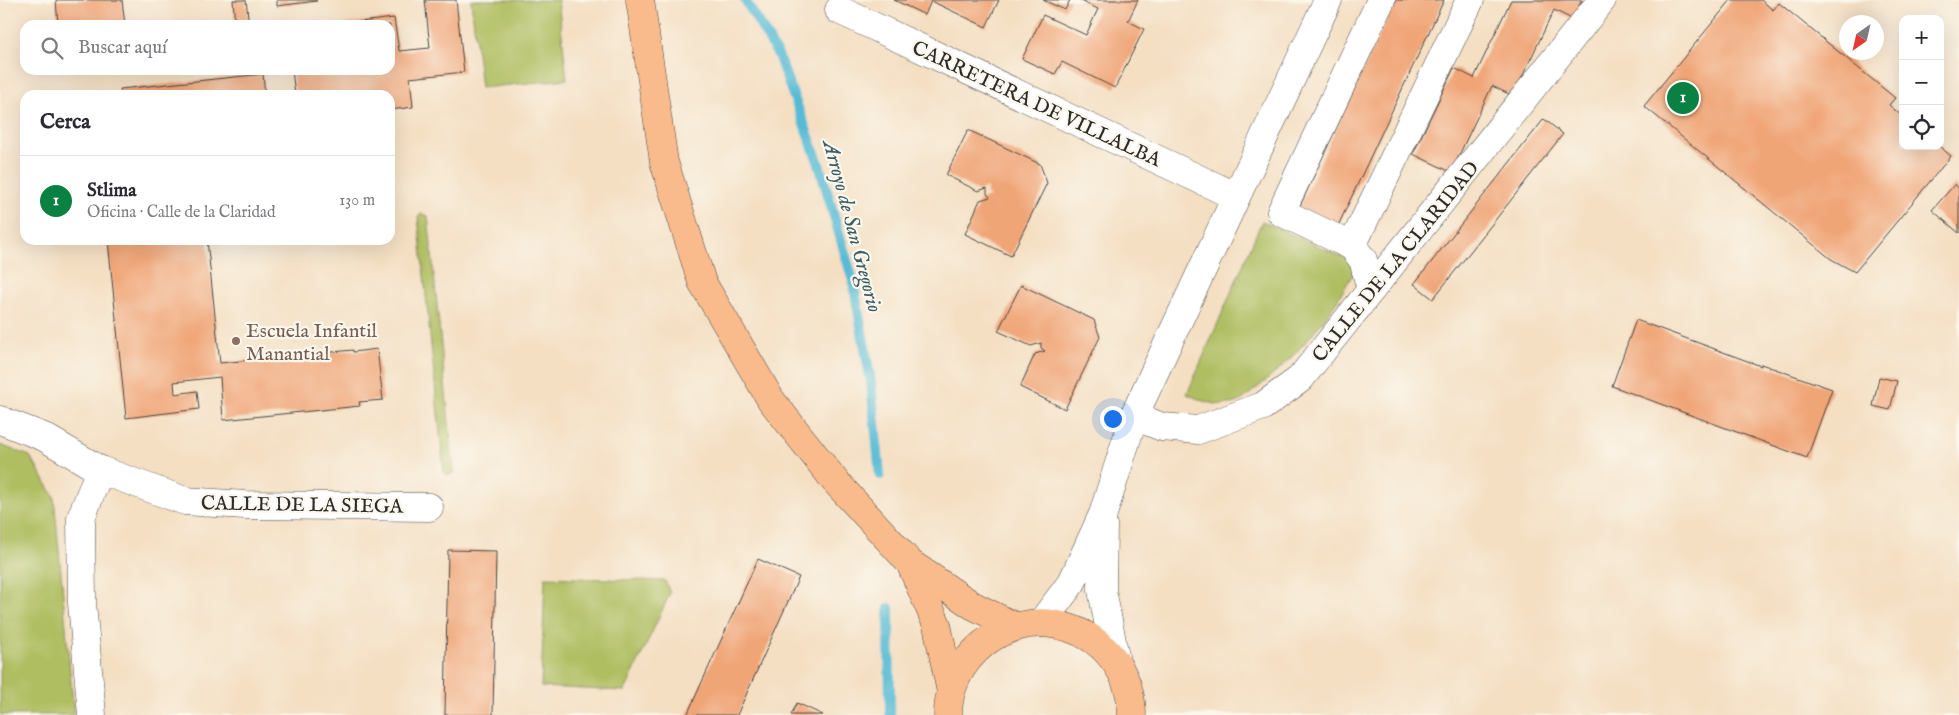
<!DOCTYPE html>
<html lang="es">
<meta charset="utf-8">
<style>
:root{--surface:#fff;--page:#f7f7f7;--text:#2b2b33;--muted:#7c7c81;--line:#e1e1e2;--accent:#0b8043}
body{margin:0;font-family:"IM FELL English",serif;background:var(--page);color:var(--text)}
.controls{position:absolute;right:15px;top:15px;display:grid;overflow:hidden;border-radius:10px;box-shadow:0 5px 20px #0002}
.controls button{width:45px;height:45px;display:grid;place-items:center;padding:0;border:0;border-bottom:1px solid var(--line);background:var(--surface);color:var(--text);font:25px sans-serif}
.compass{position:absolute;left:1839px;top:15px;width:45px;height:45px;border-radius:50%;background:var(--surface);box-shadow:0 5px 20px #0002;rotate:214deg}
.you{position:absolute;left:1112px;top:418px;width:18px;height:18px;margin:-12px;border:4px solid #fff;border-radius:50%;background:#1a73e8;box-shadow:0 0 0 8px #1a73e833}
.badge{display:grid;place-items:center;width:32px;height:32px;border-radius:50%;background:var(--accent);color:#fff;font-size:16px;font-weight:700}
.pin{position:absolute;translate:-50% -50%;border:2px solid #fff;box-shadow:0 1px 5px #0006}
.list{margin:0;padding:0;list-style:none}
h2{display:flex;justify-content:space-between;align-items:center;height:65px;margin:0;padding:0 20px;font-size:21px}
h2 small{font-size:16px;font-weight:400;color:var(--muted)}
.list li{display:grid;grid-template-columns:32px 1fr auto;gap:15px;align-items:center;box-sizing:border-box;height:90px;padding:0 20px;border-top:1px solid var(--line)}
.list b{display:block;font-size:19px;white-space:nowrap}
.list p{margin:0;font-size:16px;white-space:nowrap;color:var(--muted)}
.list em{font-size:16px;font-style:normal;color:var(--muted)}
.icon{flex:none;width:28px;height:28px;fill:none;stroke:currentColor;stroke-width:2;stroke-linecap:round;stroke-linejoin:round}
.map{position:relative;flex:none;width:1959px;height:715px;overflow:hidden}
.search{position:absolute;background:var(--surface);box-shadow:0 5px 20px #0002;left:20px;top:20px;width:375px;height:55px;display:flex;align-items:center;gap:12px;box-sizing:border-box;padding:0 18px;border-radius:15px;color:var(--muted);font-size:19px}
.panel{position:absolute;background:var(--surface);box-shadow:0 5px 20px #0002;left:20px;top:90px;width:375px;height:155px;border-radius:15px}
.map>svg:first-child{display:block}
</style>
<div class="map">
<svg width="1959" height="715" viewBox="0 0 1959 715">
<rect width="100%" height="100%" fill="#fbf7ec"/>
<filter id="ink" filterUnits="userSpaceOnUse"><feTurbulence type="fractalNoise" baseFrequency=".02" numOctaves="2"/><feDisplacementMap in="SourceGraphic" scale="10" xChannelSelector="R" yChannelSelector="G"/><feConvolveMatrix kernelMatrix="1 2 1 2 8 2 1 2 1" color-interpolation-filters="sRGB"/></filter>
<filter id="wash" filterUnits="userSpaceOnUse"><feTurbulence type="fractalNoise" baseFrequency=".0096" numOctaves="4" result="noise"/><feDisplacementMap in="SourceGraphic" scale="20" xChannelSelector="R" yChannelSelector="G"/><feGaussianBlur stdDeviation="1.12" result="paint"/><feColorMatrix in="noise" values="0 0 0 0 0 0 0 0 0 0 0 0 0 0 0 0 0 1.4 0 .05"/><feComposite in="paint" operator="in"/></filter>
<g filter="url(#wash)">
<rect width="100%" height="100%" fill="#f4dfc3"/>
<!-- green -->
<path fill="#afbe60" stroke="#6d7446" d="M471,0h87l9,79 -86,9z
M421,214l7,2 26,256 -6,3 -4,-2 -26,-256z
M1262,221l96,43c-25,49 -58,90 -101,124 -7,5 -15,14 -22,15 -20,4 -30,-1 -48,-9z
M0,445l30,11 24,40 20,219h-74z
M545,577l120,4 5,12 -45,98 -84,-4z"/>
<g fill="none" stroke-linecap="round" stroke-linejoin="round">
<!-- stream -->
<path stroke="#56bbd5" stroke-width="10" d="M745,0l33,55 40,106 35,120 18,101 9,93
M889,608l1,107"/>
</g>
<g id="blocks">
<!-- building -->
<path fill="#f0a577" d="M56,0h66l3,25h-67z
M233,0h13l3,25h-14z
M277,0h39l1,1 -40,5z
M425,0h31l8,72 -54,6 3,29 -23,3v-15h-95l-3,-25h98v-45l-48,-1 52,-6 5,33 31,-3z
M894,0h105l-13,27 -55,-26 -6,14z
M1043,0h27l-5,10z
M1079,0h59l-10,21 16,8 -29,59 -53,-26 -7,12 -33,-15 21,-44 43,20 12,-26z
M1396,0h48l-107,228 -39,-18z
M1511,0h71l-10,19 -18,-9 -41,86 -21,-10 -41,86 -38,-18 41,-86 20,10z
M1731,0h30l12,10 6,-7 116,95 -6,7 14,12v29h36l12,10 -96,116 -24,-13 -187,-153z
M263,74l2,21h-144l-1,-6z
M1544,119l19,15 -130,165 -19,-15z
M968,130l72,34 7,19 -36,73 -46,-22 15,-34 10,-3 -3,-3v-6l-9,3 -32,-16z
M1955,184l4,5v44l-27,-23z
M108,240h99l13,123 133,-13v2l24,-3 6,51 -24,2 1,4 -137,14 -3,-43 -46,5 1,12 22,-3 2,18 -73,9z
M1021,285l73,35 6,17 -35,72 -45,-22 15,-33 10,-3 -4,-3v-5l-10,3 -33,-15z
M1636,320l125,46v-2l71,25 -25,69 -195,-72z
M1879,377l18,4 -7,29 -17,-4z
M448,550l48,1 -3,164h-48z
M758,559l41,18 -62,138h-50z
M797,703l26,12h-32z"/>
</g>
</g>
<g filter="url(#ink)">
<use href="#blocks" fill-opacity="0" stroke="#494642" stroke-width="1"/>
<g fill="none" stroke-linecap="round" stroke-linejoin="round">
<defs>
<path id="minor" d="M839,10l396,186
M1352,246l118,-246
M1371,290l-8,-30 -11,-14 -71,-34 100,-212
M1134,416l28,11 36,3 65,-24 37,-27 302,-379
M0,420l44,17 56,33
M1103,525l-1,65 14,72
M1041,623l31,-41 31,-68 31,-98 194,-416
M92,715l-10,-112 -1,-85 19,-48 85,31 60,4 184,2"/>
<path id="major" d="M640,0l24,162 38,120 69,118 64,81 75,82 62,42 42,21
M910,563l27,62 14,67
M948,715c0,-19 7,-38 18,-53 54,-72 164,-37 166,53"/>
</defs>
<!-- minor casing -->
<use href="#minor" stroke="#494642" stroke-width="29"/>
<!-- major casing -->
<use href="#major" stroke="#494642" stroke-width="29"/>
<!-- minor -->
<use href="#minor" stroke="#fff" stroke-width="28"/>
<!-- major -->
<use href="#major" stroke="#fabb8c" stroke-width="28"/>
</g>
</g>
<!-- markers -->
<circle fill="#8d6e63" stroke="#fbf7ec" stroke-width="2" cx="236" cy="341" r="5"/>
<g text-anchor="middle" stroke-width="4.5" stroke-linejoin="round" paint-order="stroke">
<!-- street labels -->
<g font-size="20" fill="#2b2b2b" stroke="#fbf7ec">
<text transform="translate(1037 103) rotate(25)" y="7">CARRETERA DE VILLALBA</text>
<text transform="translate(1395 261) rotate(-51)" y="7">CALLE DE LA CLARIDAD</text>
<text transform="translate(302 504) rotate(1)" y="7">CALLE DE LA SIEGA</text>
</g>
<!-- education labels -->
<g font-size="20" fill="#785e54" stroke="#fbf7ec" text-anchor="start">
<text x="246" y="337">Escuela Infantil<tspan x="246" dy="23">Manantial</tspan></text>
</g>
<!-- water labels -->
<g font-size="21" font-style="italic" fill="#3a5d66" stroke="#fbf7ec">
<text transform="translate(853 226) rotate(75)" y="7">Arroyo de San Gregorio</text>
</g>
</g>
</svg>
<div class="controls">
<button>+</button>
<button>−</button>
<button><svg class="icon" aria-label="locate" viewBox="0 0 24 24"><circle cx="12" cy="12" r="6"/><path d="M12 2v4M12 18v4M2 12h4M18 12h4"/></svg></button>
</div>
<svg class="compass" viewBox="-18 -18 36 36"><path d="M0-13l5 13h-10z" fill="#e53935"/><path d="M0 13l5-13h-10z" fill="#7c7c81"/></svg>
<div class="you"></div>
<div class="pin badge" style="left:1683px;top:98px">1</div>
<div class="search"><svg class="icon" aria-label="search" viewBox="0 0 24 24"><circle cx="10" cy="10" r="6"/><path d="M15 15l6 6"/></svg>Buscar aquí</div>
<section class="panel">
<h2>Cerca<small></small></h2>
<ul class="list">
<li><span class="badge">1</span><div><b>Stlima</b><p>Oficina · Calle de la Claridad</p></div><em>130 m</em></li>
</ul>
</section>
</div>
